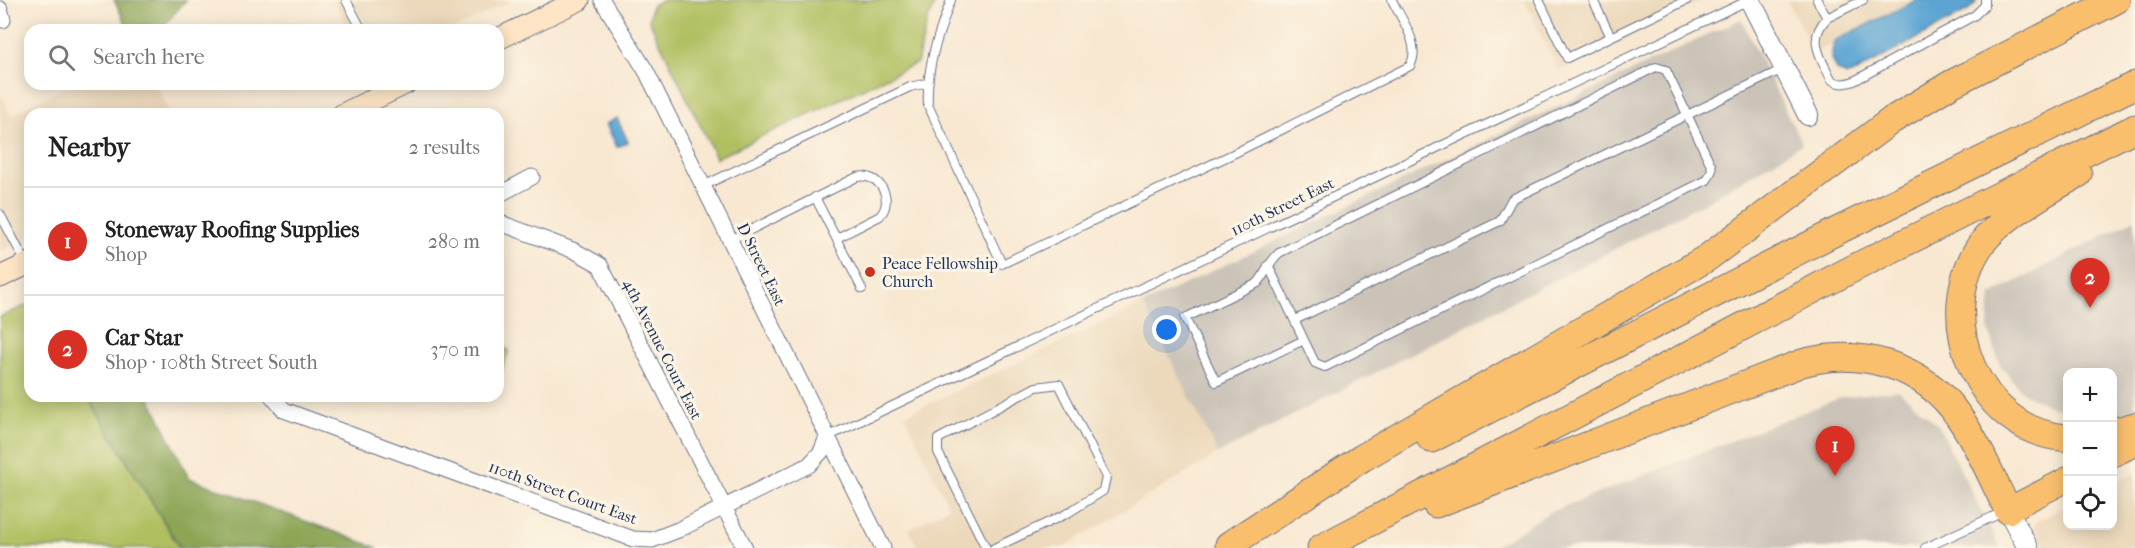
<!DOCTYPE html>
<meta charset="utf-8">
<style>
:root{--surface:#fff;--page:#f2f2f2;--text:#222;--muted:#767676;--line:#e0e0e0;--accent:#d93025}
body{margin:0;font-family:"IM FELL French Canon",serif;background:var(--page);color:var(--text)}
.controls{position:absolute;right:18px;bottom:18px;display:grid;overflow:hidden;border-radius:12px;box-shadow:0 3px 15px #0003}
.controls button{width:54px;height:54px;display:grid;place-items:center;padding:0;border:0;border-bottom:2px solid var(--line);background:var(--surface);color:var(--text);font:30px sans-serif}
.you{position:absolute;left:1167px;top:330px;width:21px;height:21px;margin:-15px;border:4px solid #fff;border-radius:50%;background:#1a73e8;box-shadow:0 0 0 9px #1a73e833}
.badge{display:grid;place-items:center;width:39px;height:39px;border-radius:50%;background:var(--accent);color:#fff;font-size:20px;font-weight:700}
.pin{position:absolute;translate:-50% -50px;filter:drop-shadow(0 2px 3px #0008)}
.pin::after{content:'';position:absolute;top:32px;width:21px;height:18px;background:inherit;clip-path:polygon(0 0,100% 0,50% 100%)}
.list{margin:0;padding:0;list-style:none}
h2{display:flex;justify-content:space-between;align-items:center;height:78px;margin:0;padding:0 24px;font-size:26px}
h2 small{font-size:20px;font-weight:400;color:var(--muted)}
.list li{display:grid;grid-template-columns:39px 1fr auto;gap:18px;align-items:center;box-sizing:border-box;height:108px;padding:0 24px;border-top:2px solid var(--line)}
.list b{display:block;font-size:22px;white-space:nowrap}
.list p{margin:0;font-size:20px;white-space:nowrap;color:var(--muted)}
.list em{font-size:20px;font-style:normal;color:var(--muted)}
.icon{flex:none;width:33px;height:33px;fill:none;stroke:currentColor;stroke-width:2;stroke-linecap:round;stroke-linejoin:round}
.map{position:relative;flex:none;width:2135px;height:548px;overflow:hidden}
.search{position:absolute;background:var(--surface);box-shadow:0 3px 15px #0003;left:24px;top:24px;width:480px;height:66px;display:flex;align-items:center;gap:15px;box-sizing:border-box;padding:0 21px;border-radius:18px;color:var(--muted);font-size:22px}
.panel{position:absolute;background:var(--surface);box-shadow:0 3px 15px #0003;left:24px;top:108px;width:480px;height:294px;border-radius:18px}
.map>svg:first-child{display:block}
</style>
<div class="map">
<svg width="2135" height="548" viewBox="0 0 2135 548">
<rect width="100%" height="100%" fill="#fcf5e5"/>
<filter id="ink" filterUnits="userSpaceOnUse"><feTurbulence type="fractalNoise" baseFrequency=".0167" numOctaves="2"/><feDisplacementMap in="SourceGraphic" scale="12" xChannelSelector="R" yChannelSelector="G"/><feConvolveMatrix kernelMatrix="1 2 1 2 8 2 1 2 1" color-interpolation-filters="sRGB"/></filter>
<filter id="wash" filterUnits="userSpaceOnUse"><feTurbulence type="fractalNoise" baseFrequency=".008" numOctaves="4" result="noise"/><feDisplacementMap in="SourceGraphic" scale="24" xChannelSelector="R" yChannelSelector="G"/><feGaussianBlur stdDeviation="1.35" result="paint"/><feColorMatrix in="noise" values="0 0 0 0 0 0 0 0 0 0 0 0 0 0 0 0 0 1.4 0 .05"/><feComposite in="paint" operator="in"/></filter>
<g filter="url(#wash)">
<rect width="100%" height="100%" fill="#f8e8d2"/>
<!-- built -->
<path fill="#ecd8ba" d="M334,0h179l-60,30h-104z
M1524,0h180l-145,71z
M1787,0h133l-106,53z
M72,84h84l15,30h-141v122l-30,15v-158l11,22z
M1143,304l75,150 -156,94h-144l-9,-18 40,-23 -44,-92z
M2135,473v75h-90l-12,-25 34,-17 1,20h44l1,-42z"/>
<!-- industrial -->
<path fill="#cbc3b8" d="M1741,19l61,125 -89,54 -495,256 -75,-150z
M2135,219v191l-22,5 -1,-43h-44l-1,38 -20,-5 -24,-12 -23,-28 -12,-37 3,-33z
M1898,390l40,35 62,123h-508l56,-35 294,-116z"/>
<!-- green -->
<path fill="#b0bf61" stroke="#667760" stroke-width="1.5" d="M663,0h273l-9,22 -10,41 -201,95 -67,-138 3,-15z
M30,304v92h57l93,152h-180v-231z
M498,346l11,4 -9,25h-2z"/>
<!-- forest -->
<path fill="#8ca657" stroke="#546a5a" stroke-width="1.5" d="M114,0h72l-26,30h-31z
M87,396h62l40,82 189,70h-198z"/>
<!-- water -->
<path fill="#5ca5d3" stroke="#3c6a98" stroke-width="1.5" d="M1917,0h58l1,3 -8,8 -114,62 -7,2 -11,-5 -5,-11 3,-18z
M617,118l11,24 -11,5 -11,-23z"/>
</g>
<g filter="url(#ink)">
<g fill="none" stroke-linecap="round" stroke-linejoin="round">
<defs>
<path id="service" d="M346,0l16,30
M951,0c-13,35 -25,67 -23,105l74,159 235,-112 173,-86c12,-21 -9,-47 -18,-66
M1539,0l28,58 120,-58
M1593,0l18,37
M1817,0l10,18 36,-18
M1827,18c-20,21 -7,38 4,61 7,6 14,5 23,2l121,-66 10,-10v-5
M703,186l207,-99 17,-4
M815,197l47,92
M0,214l26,49
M730,240l127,-63c22,-5 38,22 23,39l-43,22
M1268,265l47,98 10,4 382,-187 5,-10 -1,-5 -45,-95 -10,-3 -377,186c-10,9 -13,20 -21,30l-73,35 31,64 88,-42
M1295,320l205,-99 12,-22 271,-130
M827,437l922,-437
M986,548l-48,-96v-13l98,-52 23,-3 47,93 -3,14 -37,23 -72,34
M1925,548l78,-36"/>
<path id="minor" d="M602,0l44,71 237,477
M0,9l3,11
M498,195l34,-18
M498,222l77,29 25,14 145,283
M272,396l12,14 349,129 19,1 26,-10 131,-65 12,-13 6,-15"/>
<path id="tertiary" d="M1750,0l58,115
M2008,510l20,38"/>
<path id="secondary" d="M498,39l81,-39
M343,114l62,-30
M0,277l30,-14"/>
<path id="primary" d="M2112,455l23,-11
M2008,510l60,-31"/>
<path id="motorway" d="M2112,432l23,-6
M2068,438c-92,-5 -137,-124 -86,-195 20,-26 67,-53 96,-69
M1431,439l406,-208 298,-146
M1436,504l366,-141c58,-16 122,2 157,54 20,28 33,62 49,93
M1229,545l133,-87 345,-200 185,-138 59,-36 165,-84
M1321,548l535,-281 279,-139"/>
</defs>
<!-- service casing -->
<use href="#service" stroke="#687087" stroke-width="10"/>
<!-- minor casing -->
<use href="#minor" stroke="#687087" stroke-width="17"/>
<!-- tertiary casing -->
<use href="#tertiary" stroke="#687087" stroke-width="22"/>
<!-- secondary casing -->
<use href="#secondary" stroke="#687087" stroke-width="23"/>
<!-- primary casing -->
<use href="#primary" stroke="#687087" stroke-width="26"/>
<!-- motorway casing -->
<use href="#motorway" stroke="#687087" stroke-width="29"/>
<!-- service -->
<use href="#service" stroke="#fff" stroke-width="8"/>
<!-- minor -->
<use href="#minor" stroke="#fff" stroke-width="15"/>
<!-- tertiary -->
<use href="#tertiary" stroke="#fff" stroke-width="20"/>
<!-- secondary -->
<use href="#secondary" stroke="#fde5c5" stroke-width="21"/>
<!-- primary -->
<use href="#primary" stroke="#f9bf6d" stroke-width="24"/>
<!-- motorway -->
<use href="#motorway" stroke="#f9bf6d" stroke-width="27"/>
</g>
</g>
<!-- markers -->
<circle fill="#c8321e" stroke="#fcf5e5" stroke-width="2" cx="870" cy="272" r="6"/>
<g text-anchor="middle" stroke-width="6" stroke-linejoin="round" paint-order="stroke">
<!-- street labels -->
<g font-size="16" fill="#1b2f5e" stroke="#fcf5e5">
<text transform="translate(1282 206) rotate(-26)" y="6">110th Street East</text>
<text transform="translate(762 264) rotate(64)" y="6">D Street East</text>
<text transform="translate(663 349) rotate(63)" y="6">4th Avenue Court East</text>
<text transform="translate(563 492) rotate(20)" y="6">110th Street Court East</text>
</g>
<!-- poi labels -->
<g font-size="16" fill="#1b2f5e" stroke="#fcf5e5" text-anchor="start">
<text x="882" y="269">Peace Fellowship<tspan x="882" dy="18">Church</tspan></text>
</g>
</g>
</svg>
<div class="controls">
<button>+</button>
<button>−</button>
<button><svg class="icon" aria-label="locate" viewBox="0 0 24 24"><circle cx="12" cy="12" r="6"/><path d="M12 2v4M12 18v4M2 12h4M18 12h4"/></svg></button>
</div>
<div class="you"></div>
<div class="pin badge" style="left:1835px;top:476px">1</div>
<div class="pin badge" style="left:2090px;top:308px">2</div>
<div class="search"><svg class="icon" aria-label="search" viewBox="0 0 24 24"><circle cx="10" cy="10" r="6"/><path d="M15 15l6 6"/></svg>Search here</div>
<section class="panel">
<h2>Nearby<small>2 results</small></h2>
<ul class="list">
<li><span class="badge">1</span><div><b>Stoneway Roofing Supplies</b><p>Shop</p></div><em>280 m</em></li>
<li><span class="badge">2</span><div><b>Car Star</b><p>Shop · 108th Street South</p></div><em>370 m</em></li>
</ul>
</section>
</div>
